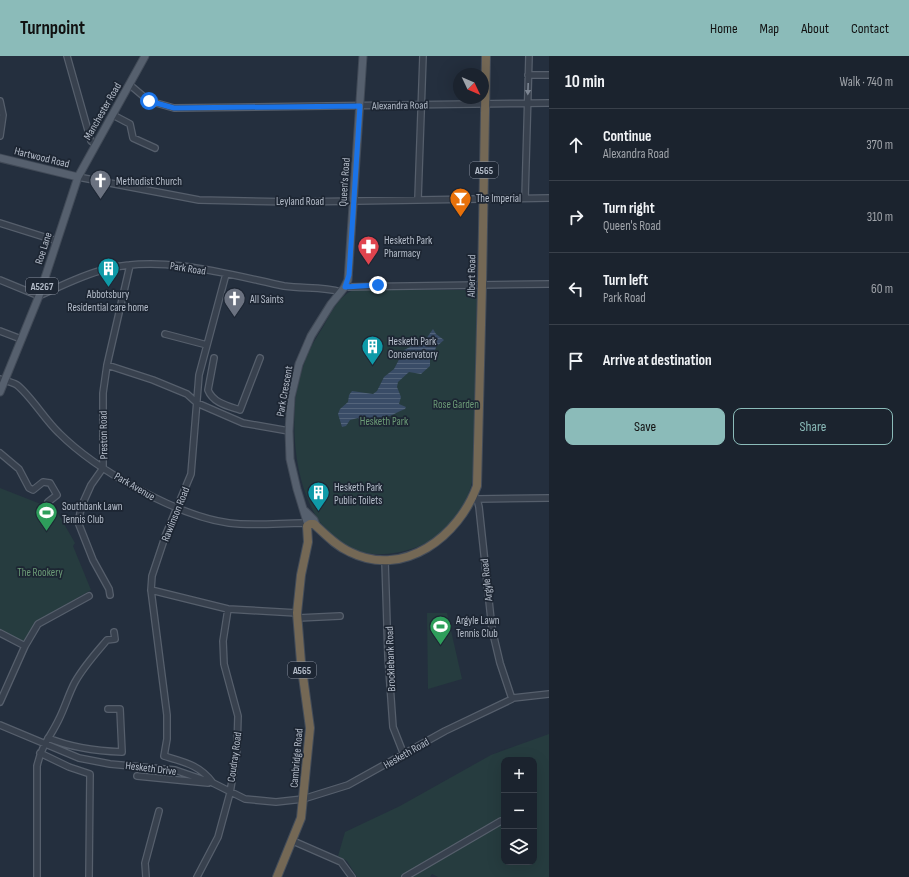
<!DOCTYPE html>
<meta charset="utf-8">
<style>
:root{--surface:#1b232e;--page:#282f3a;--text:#f1f3f6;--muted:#a0a4aa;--line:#39404a;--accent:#8bbbb9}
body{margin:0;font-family:"Sofia Sans Condensed",sans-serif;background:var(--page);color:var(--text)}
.controls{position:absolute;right:12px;bottom:12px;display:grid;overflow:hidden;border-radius:8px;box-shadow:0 4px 16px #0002}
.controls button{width:36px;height:36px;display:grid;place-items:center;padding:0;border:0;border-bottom:1px solid var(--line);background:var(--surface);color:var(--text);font:20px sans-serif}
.compass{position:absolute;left:453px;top:12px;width:36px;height:36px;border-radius:50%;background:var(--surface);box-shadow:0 4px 16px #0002;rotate:134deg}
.stop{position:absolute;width:12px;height:12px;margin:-9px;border:3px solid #1a73e8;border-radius:50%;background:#fff}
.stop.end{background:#1a73e8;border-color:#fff;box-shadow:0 1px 4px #0008}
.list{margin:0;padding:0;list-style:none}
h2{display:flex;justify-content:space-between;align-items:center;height:52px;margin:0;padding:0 16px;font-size:17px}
h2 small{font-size:13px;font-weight:400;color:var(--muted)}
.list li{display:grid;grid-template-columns:26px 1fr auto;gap:12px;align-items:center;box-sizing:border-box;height:72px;padding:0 16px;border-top:1px solid var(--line)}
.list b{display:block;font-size:15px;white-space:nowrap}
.list p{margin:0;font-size:13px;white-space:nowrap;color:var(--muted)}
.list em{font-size:13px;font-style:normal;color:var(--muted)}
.actions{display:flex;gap:8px;padding:12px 16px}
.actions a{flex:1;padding:9px 0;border:1px solid var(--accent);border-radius:8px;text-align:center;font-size:14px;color:var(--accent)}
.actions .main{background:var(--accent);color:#111}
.icon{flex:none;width:22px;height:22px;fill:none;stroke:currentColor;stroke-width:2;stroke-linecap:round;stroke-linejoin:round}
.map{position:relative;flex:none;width:549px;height:821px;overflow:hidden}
header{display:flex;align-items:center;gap:24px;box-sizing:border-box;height:56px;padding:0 20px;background:var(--accent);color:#111}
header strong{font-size:19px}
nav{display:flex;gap:22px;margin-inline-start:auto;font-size:14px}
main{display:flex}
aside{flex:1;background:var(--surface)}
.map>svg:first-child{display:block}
</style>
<header>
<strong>Turnpoint</strong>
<nav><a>Home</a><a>Map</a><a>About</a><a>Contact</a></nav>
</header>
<main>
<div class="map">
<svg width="549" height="821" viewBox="0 0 549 821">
<defs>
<pattern id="water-rules" width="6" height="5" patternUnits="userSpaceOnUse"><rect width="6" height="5" fill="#394c67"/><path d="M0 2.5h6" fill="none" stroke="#53647b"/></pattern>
</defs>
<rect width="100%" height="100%" fill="#242f3e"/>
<!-- green -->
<path fill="#263c3f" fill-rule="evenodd" d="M353,234h121l3,3 -4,185c-6,30 -26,58 -56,69 -97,35 -128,-65 -122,-141 0,-11 8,-43 13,-53 4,-9 10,-18 15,-26 8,-14 15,-30 30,-37z
M0,432l56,22 19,33 -2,3 18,44 -54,31 -12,22 -25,-12z
M427,557h20l15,66 -34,10z
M549,678v143h-111l-6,-3 -2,3h-73l-10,-16 -9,-5 7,-24 55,-26 91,-51zM504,704h30v102h-30z"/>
<!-- water -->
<path fill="url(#water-rules)" d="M433,273l3,5 8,6 -8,7 -2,7 -4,2v10l-9,8 -12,-2 -11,10 -1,5 4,10 -2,7 7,3 -1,2c-8,3 -15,8 -25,10l-3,7h-8l-11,-8 -8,2 -4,6 -4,1 -4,-13 2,-5 8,-7 1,-7 3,-4 21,3 4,-3 7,-14 10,-8 10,-19 8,-4h9z"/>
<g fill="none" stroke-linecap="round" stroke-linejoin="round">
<defs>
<path id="minor" d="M67,0l24,85 5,3
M528,19h21
M130,29l19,16 25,7 375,-5
M0,45l3,14 -3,21
M113,59l17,9 3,14 22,10
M78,121l121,23 96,2 254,-4
M525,142l4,-142
M418,143l5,-143
M0,167l57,18
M0,224l39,16c22,-10 43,-21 67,-27 58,-14 121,5 178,17 19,3 39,0 57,6
M345,231l204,-3
M0,275l21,8
M165,278l42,11
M214,302l-6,32c5,13 20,16 32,20l20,-52
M107,309l46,15 34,14 10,9 46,20 46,8
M0,323c6,2 12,3 17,6 14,11 28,35 42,48 37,37 118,83 170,90 24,3 51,0 75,0l4,2
M0,397l19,16 10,19 4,2 10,-8 7,1 7,12 -9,7
M477,443l72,-1
M385,505l3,95 5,71 11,28
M151,534l77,19 69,4
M110,539l-1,-6 -16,-29 -15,-38 4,-17 9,-20 12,-17v-75l4,-28 23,-100
M298,562l42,-2
M0,577l25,13
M513,642l36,-4
M0,646l25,-56 13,-22 51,-28
M0,669l79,33 31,6 65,6 38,13 32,16 31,3 27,-3 45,-14 97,-54 67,-32 -12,-36 -8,-34 -13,-122 -2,-8 -4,-4
M48,682c24,10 48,13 74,14l-2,-43h-12
M40,697l29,14 21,7 -1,103
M137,720l71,7
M213,727c-13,-18 -29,-21 -49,-27l3,-17v-24l-16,-125 1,-14 14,-42 25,-60 8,-99 27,-101
M293,785l48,21 11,15
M37,821v-111c5,-22 13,-28 22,-47 6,-12 10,-26 16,-37 9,-16 21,-29 32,-42l8,-1 -1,-7
M146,821l-1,-14 14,-52
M197,821l21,-40 12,-44 7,-43 1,-34 -14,-52 -1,-23 5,-32
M405,821l96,-56 3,1"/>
<path id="major" d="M0,102l78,19
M0,336l39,-96 39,-119 67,-121
M305,455l9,9 2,5
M308,469l-11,-36 -7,-30 -1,-28 2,-34 8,-33 12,-28 20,-32 13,-16 4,-8 15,-224"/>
<path id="highway" d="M277,821l24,-59 9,-90 -9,-66 -4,-49 4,-38 7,-33 -1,-16 3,-2h4c11,10 22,22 36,28 54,27 109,-16 127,-66l5,-201 4,-229"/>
</defs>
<!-- minor casing -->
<use href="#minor" stroke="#565f6c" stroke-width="8"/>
<!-- major casing -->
<use href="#major" stroke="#414a57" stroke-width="9"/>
<!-- highway casing -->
<use href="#highway" stroke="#434c59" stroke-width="10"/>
<!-- minor -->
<use href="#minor" stroke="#38414e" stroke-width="5.5"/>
<!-- major -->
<use href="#major" stroke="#56606e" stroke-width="7"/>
<!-- highway -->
<use href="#highway" stroke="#746855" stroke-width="8"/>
</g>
<!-- one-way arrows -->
<defs><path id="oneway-solid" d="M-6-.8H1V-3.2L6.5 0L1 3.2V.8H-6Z"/></defs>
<use fill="#7c8592" href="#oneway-solid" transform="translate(528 33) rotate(92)"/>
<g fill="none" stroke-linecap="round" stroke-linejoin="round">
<!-- route -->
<path stroke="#1a73e8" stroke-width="5" d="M149,45l25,7 186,-2 -11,169 -4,12 33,-2"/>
</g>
<!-- icons -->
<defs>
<symbol id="church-pin" viewBox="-11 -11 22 30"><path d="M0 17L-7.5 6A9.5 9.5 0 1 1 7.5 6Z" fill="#6b7280" stroke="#1d2633"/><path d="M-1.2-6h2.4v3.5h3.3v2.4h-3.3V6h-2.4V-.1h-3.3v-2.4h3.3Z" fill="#fff"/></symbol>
<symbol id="bar-pin" viewBox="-11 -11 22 30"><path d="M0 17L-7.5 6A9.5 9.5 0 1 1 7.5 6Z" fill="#e8710a" stroke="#1d2633"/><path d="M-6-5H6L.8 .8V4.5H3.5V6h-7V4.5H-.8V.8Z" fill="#fff"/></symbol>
<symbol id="pharmacy-pin" viewBox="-11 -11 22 30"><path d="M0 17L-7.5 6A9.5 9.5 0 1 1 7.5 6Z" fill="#e0444e" stroke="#1d2633"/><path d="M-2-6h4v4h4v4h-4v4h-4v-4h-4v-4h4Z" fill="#fff"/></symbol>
<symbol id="building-pin" viewBox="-11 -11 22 30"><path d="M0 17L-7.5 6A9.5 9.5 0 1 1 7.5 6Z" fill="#0f9aa8" stroke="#1d2633"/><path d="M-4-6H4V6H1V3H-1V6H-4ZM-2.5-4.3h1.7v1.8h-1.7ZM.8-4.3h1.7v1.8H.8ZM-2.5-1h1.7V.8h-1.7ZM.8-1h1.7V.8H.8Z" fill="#fff"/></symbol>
<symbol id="stadium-pin" viewBox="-11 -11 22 30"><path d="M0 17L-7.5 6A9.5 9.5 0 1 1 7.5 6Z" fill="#2e9e5b" stroke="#1d2633"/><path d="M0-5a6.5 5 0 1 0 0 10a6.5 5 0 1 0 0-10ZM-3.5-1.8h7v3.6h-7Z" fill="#fff"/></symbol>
</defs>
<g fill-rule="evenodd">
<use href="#church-pin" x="88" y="112" width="25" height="34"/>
<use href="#bar-pin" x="448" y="130" width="25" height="34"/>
<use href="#pharmacy-pin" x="356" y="178" width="25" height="34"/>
<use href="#building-pin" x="96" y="200" width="25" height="34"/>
<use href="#church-pin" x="222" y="230" width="25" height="34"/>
<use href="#building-pin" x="360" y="278" width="25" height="34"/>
<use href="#building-pin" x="306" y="424" width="25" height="34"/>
<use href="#stadium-pin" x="34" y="444" width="25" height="34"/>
<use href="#stadium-pin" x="428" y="558" width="25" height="34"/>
</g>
<g text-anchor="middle" stroke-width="3.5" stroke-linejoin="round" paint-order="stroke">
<!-- shield labels -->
<g fill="#1d2633" stroke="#878f9c" stroke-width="1">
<rect x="470" y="106" width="28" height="16" rx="3"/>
<rect x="26" y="222" width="32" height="16" rx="3"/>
<rect x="288" y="606" width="28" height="16" rx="3"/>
</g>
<g font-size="10" font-weight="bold" fill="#b4bcc9">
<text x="484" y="118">A565</text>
<text x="42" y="234">A5267</text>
<text x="302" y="618">A565</text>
</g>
<!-- street labels -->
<g font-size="11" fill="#b4bcc9" stroke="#1d2633">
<text transform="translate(400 49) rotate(-1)" y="4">Alexandra Road</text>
<text transform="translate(102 55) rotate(-60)" y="4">Manchester Road</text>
<text transform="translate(42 101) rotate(14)" y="4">Hartwood Road</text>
<text transform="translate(344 126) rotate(-86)" y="4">Queen's Road</text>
<text x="300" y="149">Leyland Road</text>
<text transform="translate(43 192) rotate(-72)" y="4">Roe Lane</text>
<text transform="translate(188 212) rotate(9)" y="4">Park Road</text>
<text transform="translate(471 220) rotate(-89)" y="4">Albert Road</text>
<text transform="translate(284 335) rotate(-80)" y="4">Park Crescent</text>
<text transform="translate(103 379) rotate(-91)" y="4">Preston Road</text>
<text transform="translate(135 430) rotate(30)" y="4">Park Avenue</text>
<text transform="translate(175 458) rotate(-68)" y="4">Rawlinson Road</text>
<text transform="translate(486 524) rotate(-96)" y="4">Argyle Road</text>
<text transform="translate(390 603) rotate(-92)" y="4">Brocklebank Road</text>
<text transform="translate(406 697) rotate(-30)" y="4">Hesketh Road</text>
<text transform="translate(234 701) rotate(-82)" y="4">Coudray Road</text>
<text transform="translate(296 702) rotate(-85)" y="4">Cambridge Road</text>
<text transform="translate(151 712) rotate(7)" y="4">Hesketh Drive</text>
</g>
<!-- poi labels -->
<g font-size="11" fill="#b4bcc9" stroke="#1d2633" text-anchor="start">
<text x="116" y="129">Methodist Church</text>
<text x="476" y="146">The Imperial</text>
<text x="384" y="188">Hesketh Park<tspan x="384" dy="13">Pharmacy</tspan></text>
<text x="108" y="242" text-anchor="middle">Abbotsbury<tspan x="108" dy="13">Residential care home</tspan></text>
<text x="250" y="247">All Saints</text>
<text x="388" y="289">Hesketh Park<tspan x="388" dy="13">Conservatory</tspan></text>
<text x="334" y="435">Hesketh Park<tspan x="334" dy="13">Public Toilets</tspan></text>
<text x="62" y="454">Southbank Lawn<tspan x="62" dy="13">Tennis Club</tspan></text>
<text x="456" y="568">Argyle Lawn<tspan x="456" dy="13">Tennis Club</tspan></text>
</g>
<!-- park labels -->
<g font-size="11" fill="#6b9a76" stroke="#1d2633">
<text x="456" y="352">Rose Garden</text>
<text x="384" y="369">Hesketh Park</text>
<text x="40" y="520">The Rookery</text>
</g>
</g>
</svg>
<div class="controls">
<button>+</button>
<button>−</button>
<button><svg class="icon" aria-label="layers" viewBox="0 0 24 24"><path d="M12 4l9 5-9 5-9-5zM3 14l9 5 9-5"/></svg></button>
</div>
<svg class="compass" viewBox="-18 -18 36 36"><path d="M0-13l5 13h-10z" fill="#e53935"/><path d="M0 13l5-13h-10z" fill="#a0a4aa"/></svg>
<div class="stop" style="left:149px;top:45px"></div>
<div class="stop end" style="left:378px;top:229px"></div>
</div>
<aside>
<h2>10 min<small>Walk · 740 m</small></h2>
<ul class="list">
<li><svg class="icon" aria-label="ahead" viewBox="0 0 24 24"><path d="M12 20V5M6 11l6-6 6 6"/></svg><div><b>Continue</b><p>Alexandra Road</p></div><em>370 m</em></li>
<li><svg class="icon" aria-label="right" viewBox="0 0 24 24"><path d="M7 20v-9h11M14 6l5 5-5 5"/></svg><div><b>Turn right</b><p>Queen's Road</p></div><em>310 m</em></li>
<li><svg class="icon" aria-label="left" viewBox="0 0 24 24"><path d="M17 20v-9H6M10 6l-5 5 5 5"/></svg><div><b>Turn left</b><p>Park Road</p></div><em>60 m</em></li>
<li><svg class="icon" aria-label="arrive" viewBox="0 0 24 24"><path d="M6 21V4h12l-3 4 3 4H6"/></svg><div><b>Arrive at destination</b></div></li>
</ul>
<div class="actions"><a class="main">Save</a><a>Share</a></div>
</aside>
</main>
